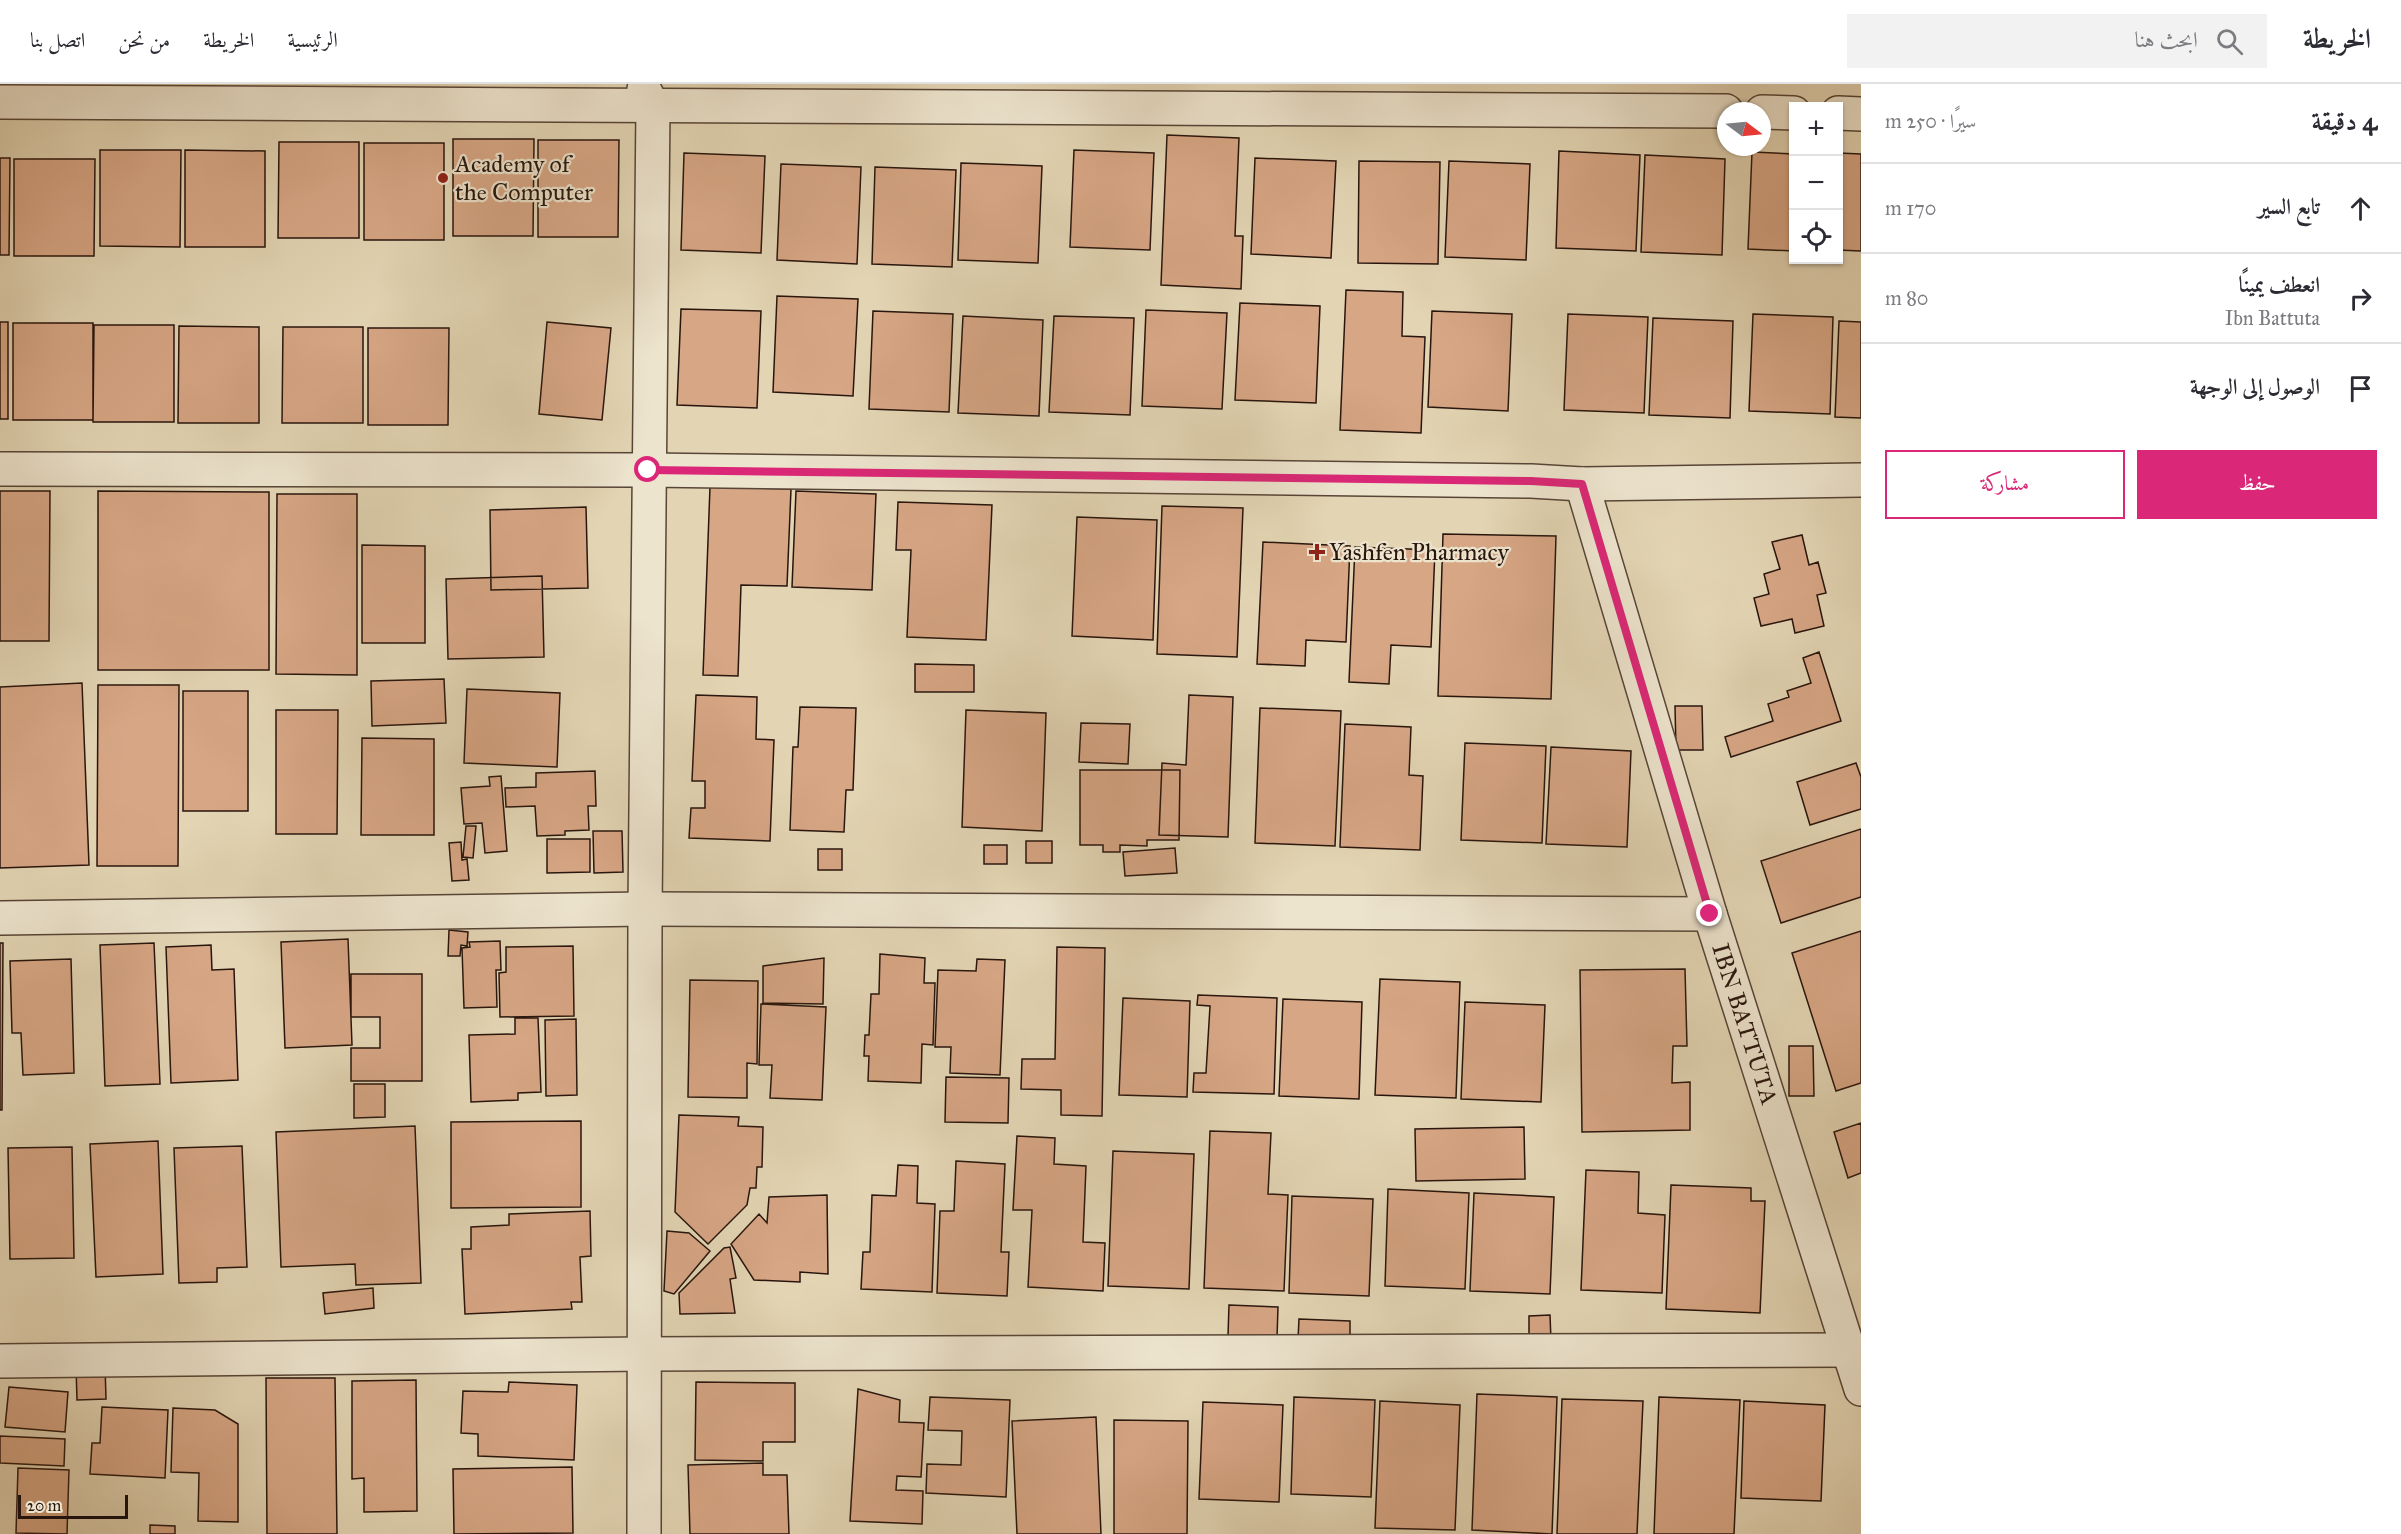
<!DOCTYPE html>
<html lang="ar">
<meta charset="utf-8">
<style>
:root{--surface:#fff;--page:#f2f2f3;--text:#2b2b33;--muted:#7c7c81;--line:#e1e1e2;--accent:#db2777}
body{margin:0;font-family:"IM FELL Great Primer",Amiri,serif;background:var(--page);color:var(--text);direction:rtl}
.controls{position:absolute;right:18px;top:18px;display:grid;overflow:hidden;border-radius:0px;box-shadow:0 2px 4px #0004}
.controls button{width:54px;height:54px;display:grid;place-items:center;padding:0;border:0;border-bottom:2px solid var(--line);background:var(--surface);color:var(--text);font:30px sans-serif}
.compass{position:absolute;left:1717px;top:18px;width:54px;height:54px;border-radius:50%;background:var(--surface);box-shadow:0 2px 4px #0004;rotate:106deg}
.scale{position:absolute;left:18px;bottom:15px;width:110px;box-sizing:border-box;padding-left:6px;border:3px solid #28150d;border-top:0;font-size:16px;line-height:21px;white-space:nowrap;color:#28150d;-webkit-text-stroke:4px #ede4ce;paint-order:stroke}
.stop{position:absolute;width:18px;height:18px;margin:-14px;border:4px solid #db2777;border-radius:50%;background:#fff}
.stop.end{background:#db2777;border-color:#fff;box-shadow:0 2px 6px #0008}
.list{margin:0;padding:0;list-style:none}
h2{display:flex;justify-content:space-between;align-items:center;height:78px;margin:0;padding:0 24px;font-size:26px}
h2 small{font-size:20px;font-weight:400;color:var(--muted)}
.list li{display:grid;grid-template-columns:39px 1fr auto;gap:18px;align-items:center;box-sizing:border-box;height:90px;padding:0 24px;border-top:2px solid var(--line)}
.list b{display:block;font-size:22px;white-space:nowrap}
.list p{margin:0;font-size:20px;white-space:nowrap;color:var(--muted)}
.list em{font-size:20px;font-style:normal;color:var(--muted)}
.actions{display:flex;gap:12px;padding:18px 24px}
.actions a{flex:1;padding:14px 0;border:2px solid var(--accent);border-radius:0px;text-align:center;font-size:21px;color:var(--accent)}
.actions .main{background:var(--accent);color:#fff}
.icon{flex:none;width:33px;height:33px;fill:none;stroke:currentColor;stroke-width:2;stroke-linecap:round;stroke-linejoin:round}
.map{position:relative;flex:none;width:1861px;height:1450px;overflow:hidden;direction:ltr}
header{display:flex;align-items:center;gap:36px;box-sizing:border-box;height:84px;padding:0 30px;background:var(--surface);border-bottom:2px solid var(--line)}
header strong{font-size:28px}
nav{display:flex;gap:33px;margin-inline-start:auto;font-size:21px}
.search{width:420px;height:54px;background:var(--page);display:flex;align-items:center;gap:15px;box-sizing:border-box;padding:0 21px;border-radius:0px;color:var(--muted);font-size:22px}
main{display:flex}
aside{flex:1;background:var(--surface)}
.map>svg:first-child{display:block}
</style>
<header>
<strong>الخريطة</strong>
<div class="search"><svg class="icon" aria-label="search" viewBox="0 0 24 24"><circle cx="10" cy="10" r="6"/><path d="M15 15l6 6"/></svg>ابحث هنا</div>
<nav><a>الرئيسية</a><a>الخريطة</a><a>من نحن</a><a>اتصل بنا</a></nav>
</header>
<main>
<aside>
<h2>4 دقيقة<small>سيرًا · 250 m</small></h2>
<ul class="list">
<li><svg class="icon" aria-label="ahead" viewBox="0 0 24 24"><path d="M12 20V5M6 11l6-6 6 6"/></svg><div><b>تابع السير</b></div><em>170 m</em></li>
<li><svg class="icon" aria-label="right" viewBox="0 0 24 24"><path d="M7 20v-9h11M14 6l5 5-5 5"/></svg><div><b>انعطف يمينًا</b><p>Ibn Battuta</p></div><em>80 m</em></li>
<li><svg class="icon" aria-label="arrive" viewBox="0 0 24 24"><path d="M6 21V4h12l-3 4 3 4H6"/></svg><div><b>الوصول إلى الوجهة</b></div></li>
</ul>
<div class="actions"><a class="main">حفظ</a><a>مشاركة</a></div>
</aside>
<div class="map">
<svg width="1861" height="1450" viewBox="0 0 1861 1450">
<rect width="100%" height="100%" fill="#e3d5b4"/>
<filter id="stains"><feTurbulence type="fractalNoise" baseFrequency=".00333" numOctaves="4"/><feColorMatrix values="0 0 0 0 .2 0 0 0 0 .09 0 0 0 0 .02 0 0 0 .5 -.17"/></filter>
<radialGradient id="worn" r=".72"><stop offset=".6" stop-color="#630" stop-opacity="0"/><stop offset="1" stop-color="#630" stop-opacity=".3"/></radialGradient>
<!-- building -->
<path fill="#d7a685" stroke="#28150d" stroke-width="1.5" d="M1167,51l72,3 -4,98h8l-2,53 -80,-4z
M453,55h81l-1,97h-80z
M538,56h81l-1,97h-80z
M279,58h80v96h-81z
M364,59h80v97h-80z
M100,66h81l-1,97 -80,-1z
M185,66l80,1v96h-80z
M1074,66l80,3 -4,97 -80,-3z
M1559,67l81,4 -4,96 -80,-3z
M1752,68l42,2v97l-46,-2z
M684,69l81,3 -4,97 -80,-3z
M1838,69l23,1v97l-23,-1z
M1645,71l80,4 -3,96 -81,-3z
M0,74h10l-1,97h-9z
M1255,74l81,3 -5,97 -80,-4z
M14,75h81l-1,97h-80z
M1359,77l81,1 -2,102 -80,-1z
M1449,77l81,3 -4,96 -81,-3z
M961,79l81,3 -4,97 -80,-3z
M781,80l80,3 -4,97 -80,-4z
M875,83l81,3 -4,97 -80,-3z
M1346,206l57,2 -1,44 23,1 -4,96 -81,-3z
M777,212l81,3 -5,97 -80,-4z
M1240,219l80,3 -4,97 -81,-3z
M681,225l80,2 -4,97 -80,-3z
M1146,226l81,3 -5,96 -80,-3z
M873,227l80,3 -4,98 -80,-3z
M1432,227l80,3 -4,97 -80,-4z
M1568,230l80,3 -4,96 -80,-3z
M1753,230l80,3 -3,97 -81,-3z
M963,232l80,4 -4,96 -81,-3z
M1054,232l80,2 -4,97 -81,-3z
M1653,234l80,3 -3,97 -81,-3z
M1839,237l22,1v96l-26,-1z
M0,238h8v97h-8z
M547,238l64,6 -9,92 -63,-6z
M13,239h80v97h-80z
M94,241h80v97h-81z
M179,242l80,1v96h-81z
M283,243h80v96h-81z
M368,244h81l-1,97h-80z
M710,403l81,2 -4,97 -46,-1 -3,91 -35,-1z
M0,407h50l-1,150h-49z
M98,407l171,1v178h-171z
M796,407l80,3 -4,96 -80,-3z
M277,410h80v181l-81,-1z
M898,418l94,3 -6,135 -79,-3 4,-87h-15z
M1162,422l81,2 -6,149 -80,-3z
M586,423l2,81 -97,2 -1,-80z
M1077,433l80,3 -4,120 -81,-4z
M1443,450l113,2 -5,163 -113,-3z
M1802,451l7,30 9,-3 8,31 -9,2 7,31 -29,7 -3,-14 -31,7 -7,-28 15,-4 -5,-20 16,-5 -8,-27z
M1263,458l87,4 -4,96 -40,-2 -1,26 -48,-2z
M362,461l63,1v97h-63z
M1355,463l80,3 -4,97 -40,-2 -2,39 -40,-2z
M542,492l2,81 -96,2 -2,-80z
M1819,568l22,69 -110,36 -6,-20 48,-16 -5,-17 21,-7 -2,-6 24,-8 -8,-25z
M915,580l59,1v27h-59z
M444,595l2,44 -74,3 -1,-45z
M82,599l7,182 -89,3v-181z
M98,601h81l-1,181h-81z
M467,605l93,4 -3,74 -93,-4z
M183,607h65v120h-65z
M696,611l61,2 -1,42 18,1 -4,101 -81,-3 2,-30h14v-27h-13z
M1189,611l44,2 -5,140 -69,-2 3,-72 24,2z
M1675,622h27l1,44h-27z
M800,623l56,1 -3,82h-7l-2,42 -54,-2 3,-83h5z
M1260,624l81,3 -6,135 -80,-3z
M276,626h62l-1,124h-61z
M966,626l80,3 -4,118 -80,-4z
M1081,639l49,1 -2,40 -49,-2z
M1345,640l66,3 -2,48 14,1 -3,74 -80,-3z
M362,654l72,1v96h-73z
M1465,659l81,3 -4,97 -81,-3z
M1551,663l80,4 -4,96 -81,-3z
M1856,679l5,14v32l-51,16 -13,-43z
M1080,686h100l-1,70h-32v6l-27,-1v7h-17v-7h-23z
M595,687l1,35h-8l1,24 -24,1v4l-28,1 -2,-30 -29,1 -1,-19 31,-1v-14z
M501,692l6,75 -22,2 -3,-30 -18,1 -3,-36 29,-2 -1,-9z
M466,742h10l-3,32 -10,-1z
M1861,745v68l-80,26 -20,-62z
M593,747h29l1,41 -29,1z
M547,755h43v33l-43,1z
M1026,757h26v22h-26z
M461,758l1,18 5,-1 2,21 -17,1 -3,-38z
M984,761h23v19h-23z
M1175,764l2,25 -52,3 -2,-24z
M818,765h24v21h-24z
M449,846l19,2 -1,14 -6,-1 -1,11h-12z
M1861,847v152l-25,8 -44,-138z
M348,855l4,106 -67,3 -4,-106z
M500,857l1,29h-5l1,37 -33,1 -2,-60 8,-1 -1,-5z
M0,859h3l-1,167h-2z
M154,859l6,141 -55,2 -5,-141z
M211,861l1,25 22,-1 4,111 -67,3 -5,-136z
M573,862l1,70 -74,1 -1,-44 7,-1v-25z
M1057,863l48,1 -3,168 -41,-1v-25l-40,-1 1,-30h33z
M880,870l45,4 -1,25h11l-2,62 -11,-1 -1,39 -53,-2 1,-25h-5l1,-21h4l2,-41h8z
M824,874l-1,46 -60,-1v-37z
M71,875l3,114 -51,2 -2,-42h-9l-2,-72z
M977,875l28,1 -5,115 -50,-2 1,-26h-16l3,-77 38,1z
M1685,885l2,77h-14l-1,37 18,-1v48l-108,2 -2,-162z
M351,890h71v107h-71v-33h29v-31h-29z
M1380,895l80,3 -4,116 -81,-3z
M690,896l68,1 -1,83 -10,-1v35l-59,-1z
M1198,911l79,3 -3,96 -81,-2 1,-19h12l4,-67 -13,-1z
M1123,914l67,3 -3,96 -68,-2z
M1283,915l79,3 -3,97 -80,-3z
M1465,918l80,3 -4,97 -80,-3z
M761,920l65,3 -4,93 -52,-2 2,-33h-13z
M515,934h23l3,74 -23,1v7l-47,2 -2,-67 46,-1z
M576,935l1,76 -31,1 -1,-76z
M1789,962h24l1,50h-25z
M946,993l63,1 -1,45 -63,-1z
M354,1000h31v33l-31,1z
M679,1031l60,2 -1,9 25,1 -1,40h-5l-1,21h-6l-3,17 -39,39 -33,-32z
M581,1037v86l-130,1v-86z
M1861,1039v50l-13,5 -14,-46z
M415,1042l6,157 -65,2 -1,-21 -74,3 -5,-135z
M1524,1043l1,52 -109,2 -1,-52z
M1210,1047l61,2 -3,61 20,1 -4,96 -80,-3z
M1017,1052l38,2 -1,26 32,2 -3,76 22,1 -2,48 -75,-4 4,-77h-19z
M158,1057l5,133 -67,3 -6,-133z
M242,1062l5,121 -30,1v14l-38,1 -5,-135z
M72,1063l2,111 -64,1 -2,-111z
M1113,1067l81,3 -5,135 -81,-3z
M956,1077l49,3 -4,88h8l-2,44 -70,-3 3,-82h14z
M898,1081l20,1 -1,37 18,1 -3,88 -71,-3 2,-37h7l2,-57 24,1z
M1586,1086l53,2 -1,41 27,2 -3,78 -81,-3z
M1671,1101l80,3v13h14l-5,112 -94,-4z
M1388,1105l81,4 -4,96 -80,-3z
M1474,1109l80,4 -4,97 -80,-3z
M827,1111l1,79 -28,-2v10l-46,-2 -23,-36 28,-30 8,9 2,-26z
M1292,1112l81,3 -4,97 -80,-3z
M590,1127l1,45 -11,1 2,45h-11l1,7 -107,5 -3,-65h9v-22l38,-2v-11z
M667,1147l22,2 21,18 -36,43 -10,-3z
M730,1163l6,31 -6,1 5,34 -55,1 -1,-21 45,-45z
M373,1204l1,20 -49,6 -2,-21z
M1229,1221l49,2 -1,31 -49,-2z
M1550,1231l1,26h-22v-25z
M1299,1235l51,2v21l-52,-2z
M105,1281l1,34 -29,1 -1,-34z
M266,1294h69l2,156h-70z
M416,1296l1,131 -53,1v-34l-12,1v-98z
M509,1298l68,3 -3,75 -96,-4v-22l-17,-1 2,-42 45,1z
M696,1298l99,1v59h-32v19l-68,-1z
M9,1303l59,5 -3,40 -60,-5z
M858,1305l42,11 -1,22 25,1 -3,54 -24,-1 -1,14 27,1 -1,33 -72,-3z
M1477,1310l80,3 -5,137 -80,-4z
M930,1313l80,3 -4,97 -80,-4 1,-29 34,1 1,-34 -34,-1z
M1294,1313l81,3 -4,97 -80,-3z
M1659,1313l81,3 -6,134h-80z
M1562,1315l81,2 -6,133h-80z
M1380,1317l80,4 -5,125 -80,-2z
M1744,1317l81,4 -4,96 -80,-3z
M1203,1318l80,3 -4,97 -80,-3z
M102,1323l66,3 -3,68 -75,-4 2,-31h8z
M173,1324l42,2 23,14v98l-40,-1 1,-48 -28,-1z
M1096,1333l5,117h-84l-5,-113z
M1114,1336l74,1 -1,113h-73z
M0,1352l65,3 -1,27 -64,-3z
M763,1379v12h24l2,59h-99l-2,-69z
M572,1383l1,66 -119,1 -1,-65z
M18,1384l51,2 -2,64 -51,-1z
M150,1441l25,1v8h-25z"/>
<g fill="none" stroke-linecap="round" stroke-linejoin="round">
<defs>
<g id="minor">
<path d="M644,5l9,18 -8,802 -1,625"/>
<path d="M0,18l1726,9"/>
<path d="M1762,28l32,1"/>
<path d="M1838,29l23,1"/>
<path d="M0,385l648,1 883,11 51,3 279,-4"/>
<path id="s1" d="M1582,400l128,430 151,475"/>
<path d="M0,834l645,-9 1065,5"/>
<path d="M0,1277l645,-7 1204,-4"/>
</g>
</defs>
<!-- minor casing -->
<use href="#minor" stroke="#574537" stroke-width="36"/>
<!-- minor -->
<use href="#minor" stroke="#ede4ce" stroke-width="33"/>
</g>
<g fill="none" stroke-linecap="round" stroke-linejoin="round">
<!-- route -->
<path stroke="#db2777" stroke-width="8" d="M648,386l883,11 51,3 128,430"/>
</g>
<!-- markers -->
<g fill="#8f2418" stroke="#ede4ce" stroke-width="2">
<circle cx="443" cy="94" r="6"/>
<path d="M1314 459h6v6h6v6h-6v6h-6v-6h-6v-6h6z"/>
</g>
<g text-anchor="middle" stroke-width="4.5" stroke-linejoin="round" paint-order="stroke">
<!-- poi labels -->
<g font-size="24" fill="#28150d" stroke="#ede4ce" text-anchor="start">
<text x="455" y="88">Academy of<tspan x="455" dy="28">the Computer</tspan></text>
<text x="1329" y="476">Yashfen Pharmacy</text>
</g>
<!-- street labels -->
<g font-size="24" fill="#28150d" stroke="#ede4ce">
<text dy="8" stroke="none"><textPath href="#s1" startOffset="564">IBN BATTUTA</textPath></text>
</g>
</g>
<rect width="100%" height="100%" filter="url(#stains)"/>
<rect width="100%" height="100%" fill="url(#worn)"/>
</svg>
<div class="controls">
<button>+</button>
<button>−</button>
<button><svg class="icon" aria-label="locate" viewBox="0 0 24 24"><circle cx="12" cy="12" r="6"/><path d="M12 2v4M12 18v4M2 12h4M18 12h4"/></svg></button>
</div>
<svg class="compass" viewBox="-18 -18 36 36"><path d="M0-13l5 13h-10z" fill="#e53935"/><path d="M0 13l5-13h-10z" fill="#7c7c81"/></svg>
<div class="scale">20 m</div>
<div class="stop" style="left:648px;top:386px"></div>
<div class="stop end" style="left:1710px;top:830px"></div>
</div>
</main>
